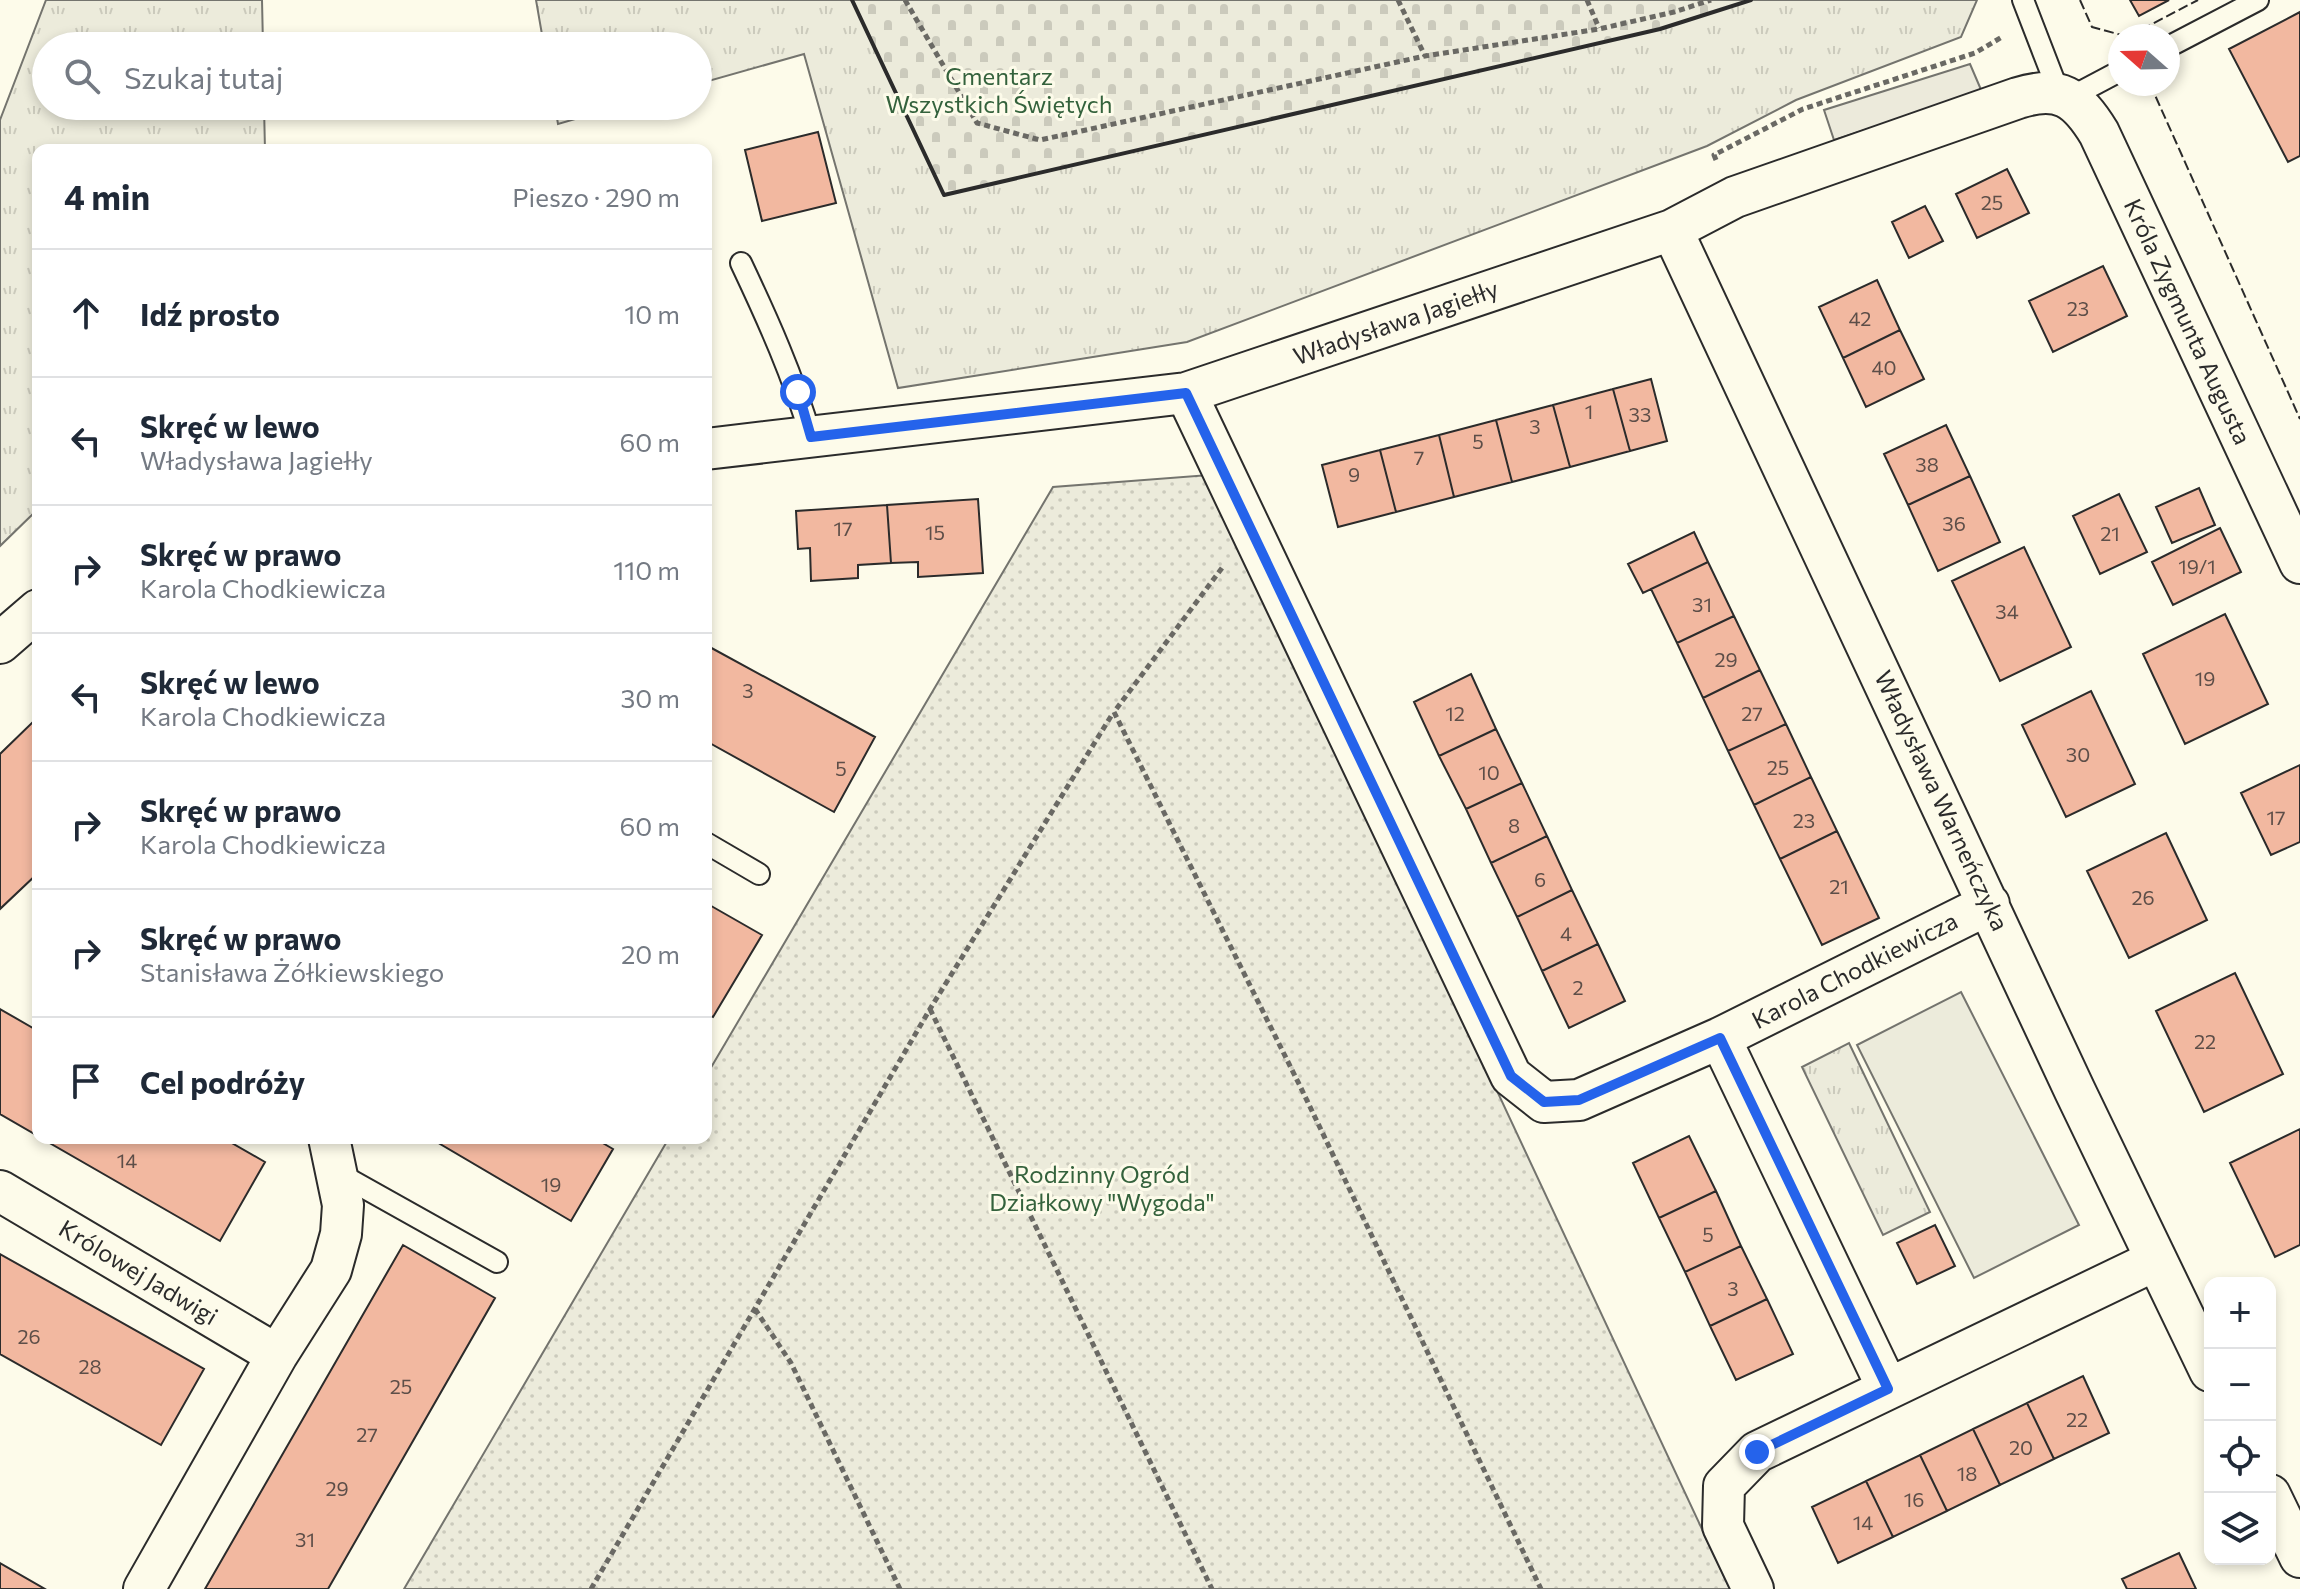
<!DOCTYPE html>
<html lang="pl">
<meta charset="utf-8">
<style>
:root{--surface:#fff;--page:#f2f2f3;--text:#1f2937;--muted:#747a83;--line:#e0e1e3}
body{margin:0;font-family:Commissioner,sans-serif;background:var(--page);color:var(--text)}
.controls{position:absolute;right:24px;bottom:24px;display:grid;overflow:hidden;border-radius:16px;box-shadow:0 4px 12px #0003}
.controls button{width:72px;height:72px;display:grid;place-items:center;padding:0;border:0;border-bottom:2px solid var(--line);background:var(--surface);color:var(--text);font:40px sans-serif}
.compass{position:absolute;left:2108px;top:24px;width:72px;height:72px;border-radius:50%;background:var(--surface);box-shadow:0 4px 12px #0003;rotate:290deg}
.stop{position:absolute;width:24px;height:24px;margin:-18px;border:6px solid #2563eb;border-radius:50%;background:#fff}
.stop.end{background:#2563eb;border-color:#fff;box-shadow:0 2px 8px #0008}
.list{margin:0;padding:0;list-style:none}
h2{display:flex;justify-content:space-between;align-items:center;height:104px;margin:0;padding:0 32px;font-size:34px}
h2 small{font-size:26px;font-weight:400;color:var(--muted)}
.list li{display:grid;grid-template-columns:52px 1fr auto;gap:24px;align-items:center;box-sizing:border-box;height:128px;padding:0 32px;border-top:2px solid var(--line)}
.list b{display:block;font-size:30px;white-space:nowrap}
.list p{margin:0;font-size:26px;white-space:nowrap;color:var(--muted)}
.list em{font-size:26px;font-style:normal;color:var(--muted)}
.icon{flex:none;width:44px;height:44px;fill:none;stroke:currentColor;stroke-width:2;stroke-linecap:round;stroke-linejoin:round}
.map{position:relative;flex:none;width:2300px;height:1589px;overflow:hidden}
.search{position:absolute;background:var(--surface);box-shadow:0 4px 12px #0003;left:32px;top:32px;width:680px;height:88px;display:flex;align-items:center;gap:20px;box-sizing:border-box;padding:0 28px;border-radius:44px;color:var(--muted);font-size:30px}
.panel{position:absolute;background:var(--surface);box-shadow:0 4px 12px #0003;left:32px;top:144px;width:680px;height:1000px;border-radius:16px}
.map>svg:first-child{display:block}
</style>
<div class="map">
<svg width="2300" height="1589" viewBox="0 0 2300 1589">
<defs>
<pattern id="grass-tufts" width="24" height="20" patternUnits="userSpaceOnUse" patternTransform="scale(2)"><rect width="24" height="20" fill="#ecebdb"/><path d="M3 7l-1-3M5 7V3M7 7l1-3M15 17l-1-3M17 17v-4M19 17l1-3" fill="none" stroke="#cbcabc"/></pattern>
<pattern id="cemetery-stones" width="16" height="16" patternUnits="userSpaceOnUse" patternTransform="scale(2)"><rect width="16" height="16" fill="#ecebdb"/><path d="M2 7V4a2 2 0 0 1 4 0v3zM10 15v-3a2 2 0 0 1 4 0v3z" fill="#cbcabc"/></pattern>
<pattern id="garden-dots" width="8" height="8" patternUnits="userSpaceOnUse" patternTransform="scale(2)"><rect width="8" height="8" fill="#ecebdb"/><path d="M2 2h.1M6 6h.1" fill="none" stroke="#cbcabc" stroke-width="1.8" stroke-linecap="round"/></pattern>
</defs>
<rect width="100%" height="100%" fill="#fdfbea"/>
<!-- grass -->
<path fill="url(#grass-tufts)" stroke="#74746e" stroke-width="2" d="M46,0h216l1,46h-217v60h218l1,44h-227v359l-38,37v-426z
M536,0h316l93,195 715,-166 91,-29h226l-16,37 -165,63 -89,46 -520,196 -289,46 -94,-334 -106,30v-38h-154z
M555,106h65l-62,18z
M1849,1043l81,169 -47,23 -81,-168z"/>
<!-- cemetery -->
<path fill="url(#cemetery-stones)" stroke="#74746e" stroke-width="2" d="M852,0h899l-91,29 -716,166z"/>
<!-- garden -->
<path fill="url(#garden-dots)" stroke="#74746e" stroke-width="2" d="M1209,475l521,1114h-1326l265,-451h37v-62l347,-589z"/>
<!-- pitch -->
<path fill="#ecebdb" stroke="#74746e" stroke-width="2" d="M1961,992l118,233 -105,53 -117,-233z"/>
<!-- parking -->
<path fill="#eceadb" stroke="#74746e" stroke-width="2" d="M1970,64l12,28 -148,48 -10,-30z"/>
<!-- building -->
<path fill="#f2b8a0" stroke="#2b2b2b" stroke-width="2" d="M2130,0h39l-30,16z
M2300,12v144l-12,6 -59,-113z
M818,132l18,71 -74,18 -17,-71z
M2007,169l22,44 -52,25 -21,-44z
M1925,206l18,35 -34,17 -17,-36z
M2103,266l24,50 -74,36 -24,-51z
M1877,280l23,50 -57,28 -24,-51z
M1900,330l24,49 -58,28 -23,-49z
M1651,379l16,62 -37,10 -17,-62z
M1613,389l17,62 -60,16 -17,-62z
M1553,405l17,62 -58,15 -16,-62z
M1496,420l16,62 -58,15 -15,-62z
M1946,425l24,51 -62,29 -24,-51z
M1439,435l15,62 -58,15 -16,-62z
M1380,450l16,62 -58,15 -16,-62z
M1970,476l30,66 -62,29 -30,-66z
M2199,488l16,37 -43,18 -16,-36z
M2119,494l28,58 -47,22 -27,-58z
M978,499l5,74 -65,4v-15l-27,1 -4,-58z
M887,505l4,58 -33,2v13l-47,3 -1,-33 -12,1 -2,-38z
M2220,528l21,44 -68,33 -21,-43z
M1694,532l14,30 -65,31 -15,-29z
M2024,547l47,100 -71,34 -48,-100z
M1708,562l26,54 -57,27 -26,-54z
M2225,614l43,90 -83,40 -42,-90z
M1734,616l26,54 -57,28 -26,-55z
M706,645l169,92 -41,75 -128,-71z
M1760,670l26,54 -58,27 -25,-53z
M1471,674l25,55 -57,27 -25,-54z
M2091,691l44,93 -69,33 -44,-92z
M38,717v156l-38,36v-155z
M1786,724l25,53 -57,28 -26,-54z
M1496,729l26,54 -56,26 -27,-53z
M2300,765v77l-29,13 -30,-62z
M1811,777l26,54 -57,28 -26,-54z
M1522,783l25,53 -56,27 -25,-54z
M1837,831l42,87 -57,27 -42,-86z
M2166,833l41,87 -78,38 -42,-87z
M1547,836l25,54 -55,27 -26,-54z
M1572,890l26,54 -56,27 -25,-54z
M706,903l56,32 -49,82 -7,-4z
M1598,944l27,57 -56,27 -27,-57z
M2235,973l48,101 -79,38 -48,-101z
M0,1009l38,22v105l-38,-22z
M2300,1129v116l-25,12 -45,-94z
M1689,1136l27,55 -57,27 -26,-55z
M41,1138h182l42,24 -45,79z
M430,1138h164l19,11 -42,72z
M1716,1191l25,55 -56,26 -26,-54z
M1935,1225l20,41 -38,18 -20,-41z
M403,1245l92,53 -167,291h-123z
M1741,1246l26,53 -57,27 -25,-54z
M0,1254l204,115 -43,76 -161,-91z
M1767,1299l26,55 -57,26 -26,-54z
M2083,1376l26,57 -55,26 -27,-56z
M2027,1403l27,56 -54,26 -27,-56z
M1973,1429l27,56 -53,26 -27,-56z
M1920,1455l27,56 -54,26 -27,-56z
M1866,1481l27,56 -55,26 -26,-56z
M2179,1553l17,36h-69l-5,-10z
M0,1563l45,26h-45z"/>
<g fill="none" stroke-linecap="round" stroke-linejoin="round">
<defs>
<path id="lane" d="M2023,0l36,93
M2168,47l90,-47
M2069,98l51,-27
M741,263c27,57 52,113 70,174
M706,843l53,31
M338,1173l159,89"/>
<path id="street" d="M1672,230l403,861 135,280
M1186,393l325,683 33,26 35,-2 141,-62 269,-134
M706,449l480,-56 486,-163 63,-33 283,-99c41,-13 59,-1 81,35l201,430
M0,643l38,-33
M1720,1038l168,351
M0,1191l277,164
M2270,1495l30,62
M144,1589l133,-234 54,-85 10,-36 2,-29 -14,-67
M1753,1589l-30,-63 1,-40 33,-34 399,-192"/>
</defs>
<!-- lane casing -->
<use href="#lane" stroke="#2b2b2b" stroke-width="24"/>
<!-- street casing -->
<use href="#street" stroke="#2b2b2b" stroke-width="44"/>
<!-- path -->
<path stroke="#6a6964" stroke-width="5" stroke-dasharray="6 4" stroke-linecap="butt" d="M905,0l72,123 63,17 385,-84 174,-27 75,-17 37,-12
M1398,0l27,56
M1587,0l12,28
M1716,160l-2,-5 89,-46 172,-56 27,-16
M1222,568l-108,144 187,376 240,501
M930,1009l282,580
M755,1309l36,54 109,226
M591,1589l339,-580 183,-296"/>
<!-- lane -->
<use href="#lane" stroke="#fdfbea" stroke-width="20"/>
<!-- street -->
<use href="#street" stroke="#fdfbea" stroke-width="40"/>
<!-- fence -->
<path stroke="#2b2b2b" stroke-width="2" stroke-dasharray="10 4" stroke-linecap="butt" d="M2080,0l12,27 33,9
M2129,36l69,-36
M2150,84l150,335"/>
<!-- wall -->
<path stroke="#2b2b2b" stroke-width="4" d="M852,0l92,195 716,-166 91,-29"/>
</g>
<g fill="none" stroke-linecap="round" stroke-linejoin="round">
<!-- route -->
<path stroke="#2563eb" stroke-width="10" d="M798,392l13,45 375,-44 325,683 33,26 35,-2 141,-62 168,351 -131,63"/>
</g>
<g text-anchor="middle" stroke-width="6" stroke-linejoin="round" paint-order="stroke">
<!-- number labels -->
<g font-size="20" fill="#5d4e48">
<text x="1992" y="210">25</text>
<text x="2078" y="316">23</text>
<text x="1860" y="326">42</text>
<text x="1884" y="375">40</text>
<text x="1589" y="419">1</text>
<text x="1640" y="422">33</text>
<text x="1535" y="434">3</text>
<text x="1478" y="449">5</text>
<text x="1419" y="465">7</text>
<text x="1927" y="472">38</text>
<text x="1354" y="482">9</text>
<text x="1954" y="531">36</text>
<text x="843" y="536">17</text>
<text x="935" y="540">15</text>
<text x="2110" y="541">21</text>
<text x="2197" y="574">19/1</text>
<text x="1702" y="612">31</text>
<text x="2007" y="619">34</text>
<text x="1726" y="667">29</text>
<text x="2205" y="686">19</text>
<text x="748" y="698">3</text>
<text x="1455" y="721">12</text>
<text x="1752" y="721">27</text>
<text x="2078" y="762">30</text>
<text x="1778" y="775">25</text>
<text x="841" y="776">5</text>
<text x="1489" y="780">10</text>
<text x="2276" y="825">17</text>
<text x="1804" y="828">23</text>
<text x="1514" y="833">8</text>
<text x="1540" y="887">6</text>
<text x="1839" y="894">21</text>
<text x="2143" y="905">26</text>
<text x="1566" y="941">4</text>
<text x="1578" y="995">2</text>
<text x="2205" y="1049">22</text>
<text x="127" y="1168">14</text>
<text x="551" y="1192">19</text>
<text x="1708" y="1242">5</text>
<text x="1733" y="1296">3</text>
<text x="29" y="1344">26</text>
<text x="90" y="1374">28</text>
<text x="401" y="1394">25</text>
<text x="2077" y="1427">22</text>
<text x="367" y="1442">27</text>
<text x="2021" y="1455">20</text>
<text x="1967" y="1481">18</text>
<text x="337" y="1496">29</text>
<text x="1914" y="1507">16</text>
<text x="1863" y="1530">14</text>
<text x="305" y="1547">31</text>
</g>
<!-- park labels -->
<g font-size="24" fill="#34623c" stroke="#fdfbea">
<text x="999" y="85">Cmentarz<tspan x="999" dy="28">Wszystkich Świętych</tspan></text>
<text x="1102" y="1183">Rodzinny Ogród<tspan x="1102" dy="28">Działkowy "Wygoda"</tspan></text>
</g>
<!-- street labels -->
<g font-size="24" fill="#2b2b2b" stroke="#fdfbea">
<text transform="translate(2187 322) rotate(65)" y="8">Króla Zygmunta Augusta</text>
<text transform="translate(1396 323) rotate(-19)" y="8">Władysława Jagiełły</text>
<text transform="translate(1941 801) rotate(65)" y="8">Władysława Warneńczyka</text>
<text transform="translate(1855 971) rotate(-27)" y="8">Karola Chodkiewicza</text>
<text transform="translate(138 1273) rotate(31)" y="8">Królowej Jadwigi</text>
</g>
</g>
</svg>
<div class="controls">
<button>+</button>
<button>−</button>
<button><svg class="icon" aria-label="locate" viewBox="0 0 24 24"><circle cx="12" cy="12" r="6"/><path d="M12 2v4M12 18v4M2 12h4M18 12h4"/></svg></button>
<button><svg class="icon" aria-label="layers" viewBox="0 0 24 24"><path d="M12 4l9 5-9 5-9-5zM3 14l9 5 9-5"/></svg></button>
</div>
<svg class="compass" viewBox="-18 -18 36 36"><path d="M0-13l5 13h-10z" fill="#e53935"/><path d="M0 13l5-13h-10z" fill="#747a83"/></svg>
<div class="stop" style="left:798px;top:392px"></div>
<div class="stop end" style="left:1757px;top:1452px"></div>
<div class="search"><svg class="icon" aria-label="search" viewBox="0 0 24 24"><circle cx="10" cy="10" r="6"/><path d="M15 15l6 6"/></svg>Szukaj tutaj</div>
<section class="panel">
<h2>4 min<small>Pieszo · 290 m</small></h2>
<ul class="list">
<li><svg class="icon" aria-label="ahead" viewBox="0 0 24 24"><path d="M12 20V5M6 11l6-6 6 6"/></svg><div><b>Idź prosto</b></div><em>10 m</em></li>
<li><svg class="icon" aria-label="left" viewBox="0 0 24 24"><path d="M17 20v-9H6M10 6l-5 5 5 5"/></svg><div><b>Skręć w lewo</b><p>Władysława Jagiełły</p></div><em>60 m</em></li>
<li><svg class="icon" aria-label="right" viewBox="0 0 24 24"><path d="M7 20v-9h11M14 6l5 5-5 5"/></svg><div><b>Skręć w prawo</b><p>Karola Chodkiewicza</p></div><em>110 m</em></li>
<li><svg class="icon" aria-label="left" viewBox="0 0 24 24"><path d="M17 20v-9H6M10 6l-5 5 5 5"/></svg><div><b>Skręć w lewo</b><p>Karola Chodkiewicza</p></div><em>30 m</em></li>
<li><svg class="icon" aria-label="right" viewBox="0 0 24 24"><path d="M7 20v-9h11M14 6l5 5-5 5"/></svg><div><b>Skręć w prawo</b><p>Karola Chodkiewicza</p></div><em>60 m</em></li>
<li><svg class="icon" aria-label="right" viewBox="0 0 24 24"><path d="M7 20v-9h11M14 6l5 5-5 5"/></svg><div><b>Skręć w prawo</b><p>Stanisława Żółkiewskiego</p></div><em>20 m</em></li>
<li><svg class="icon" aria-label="arrive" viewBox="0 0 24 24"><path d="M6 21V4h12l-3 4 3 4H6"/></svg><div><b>Cel podróży</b></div></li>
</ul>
</section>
</div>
